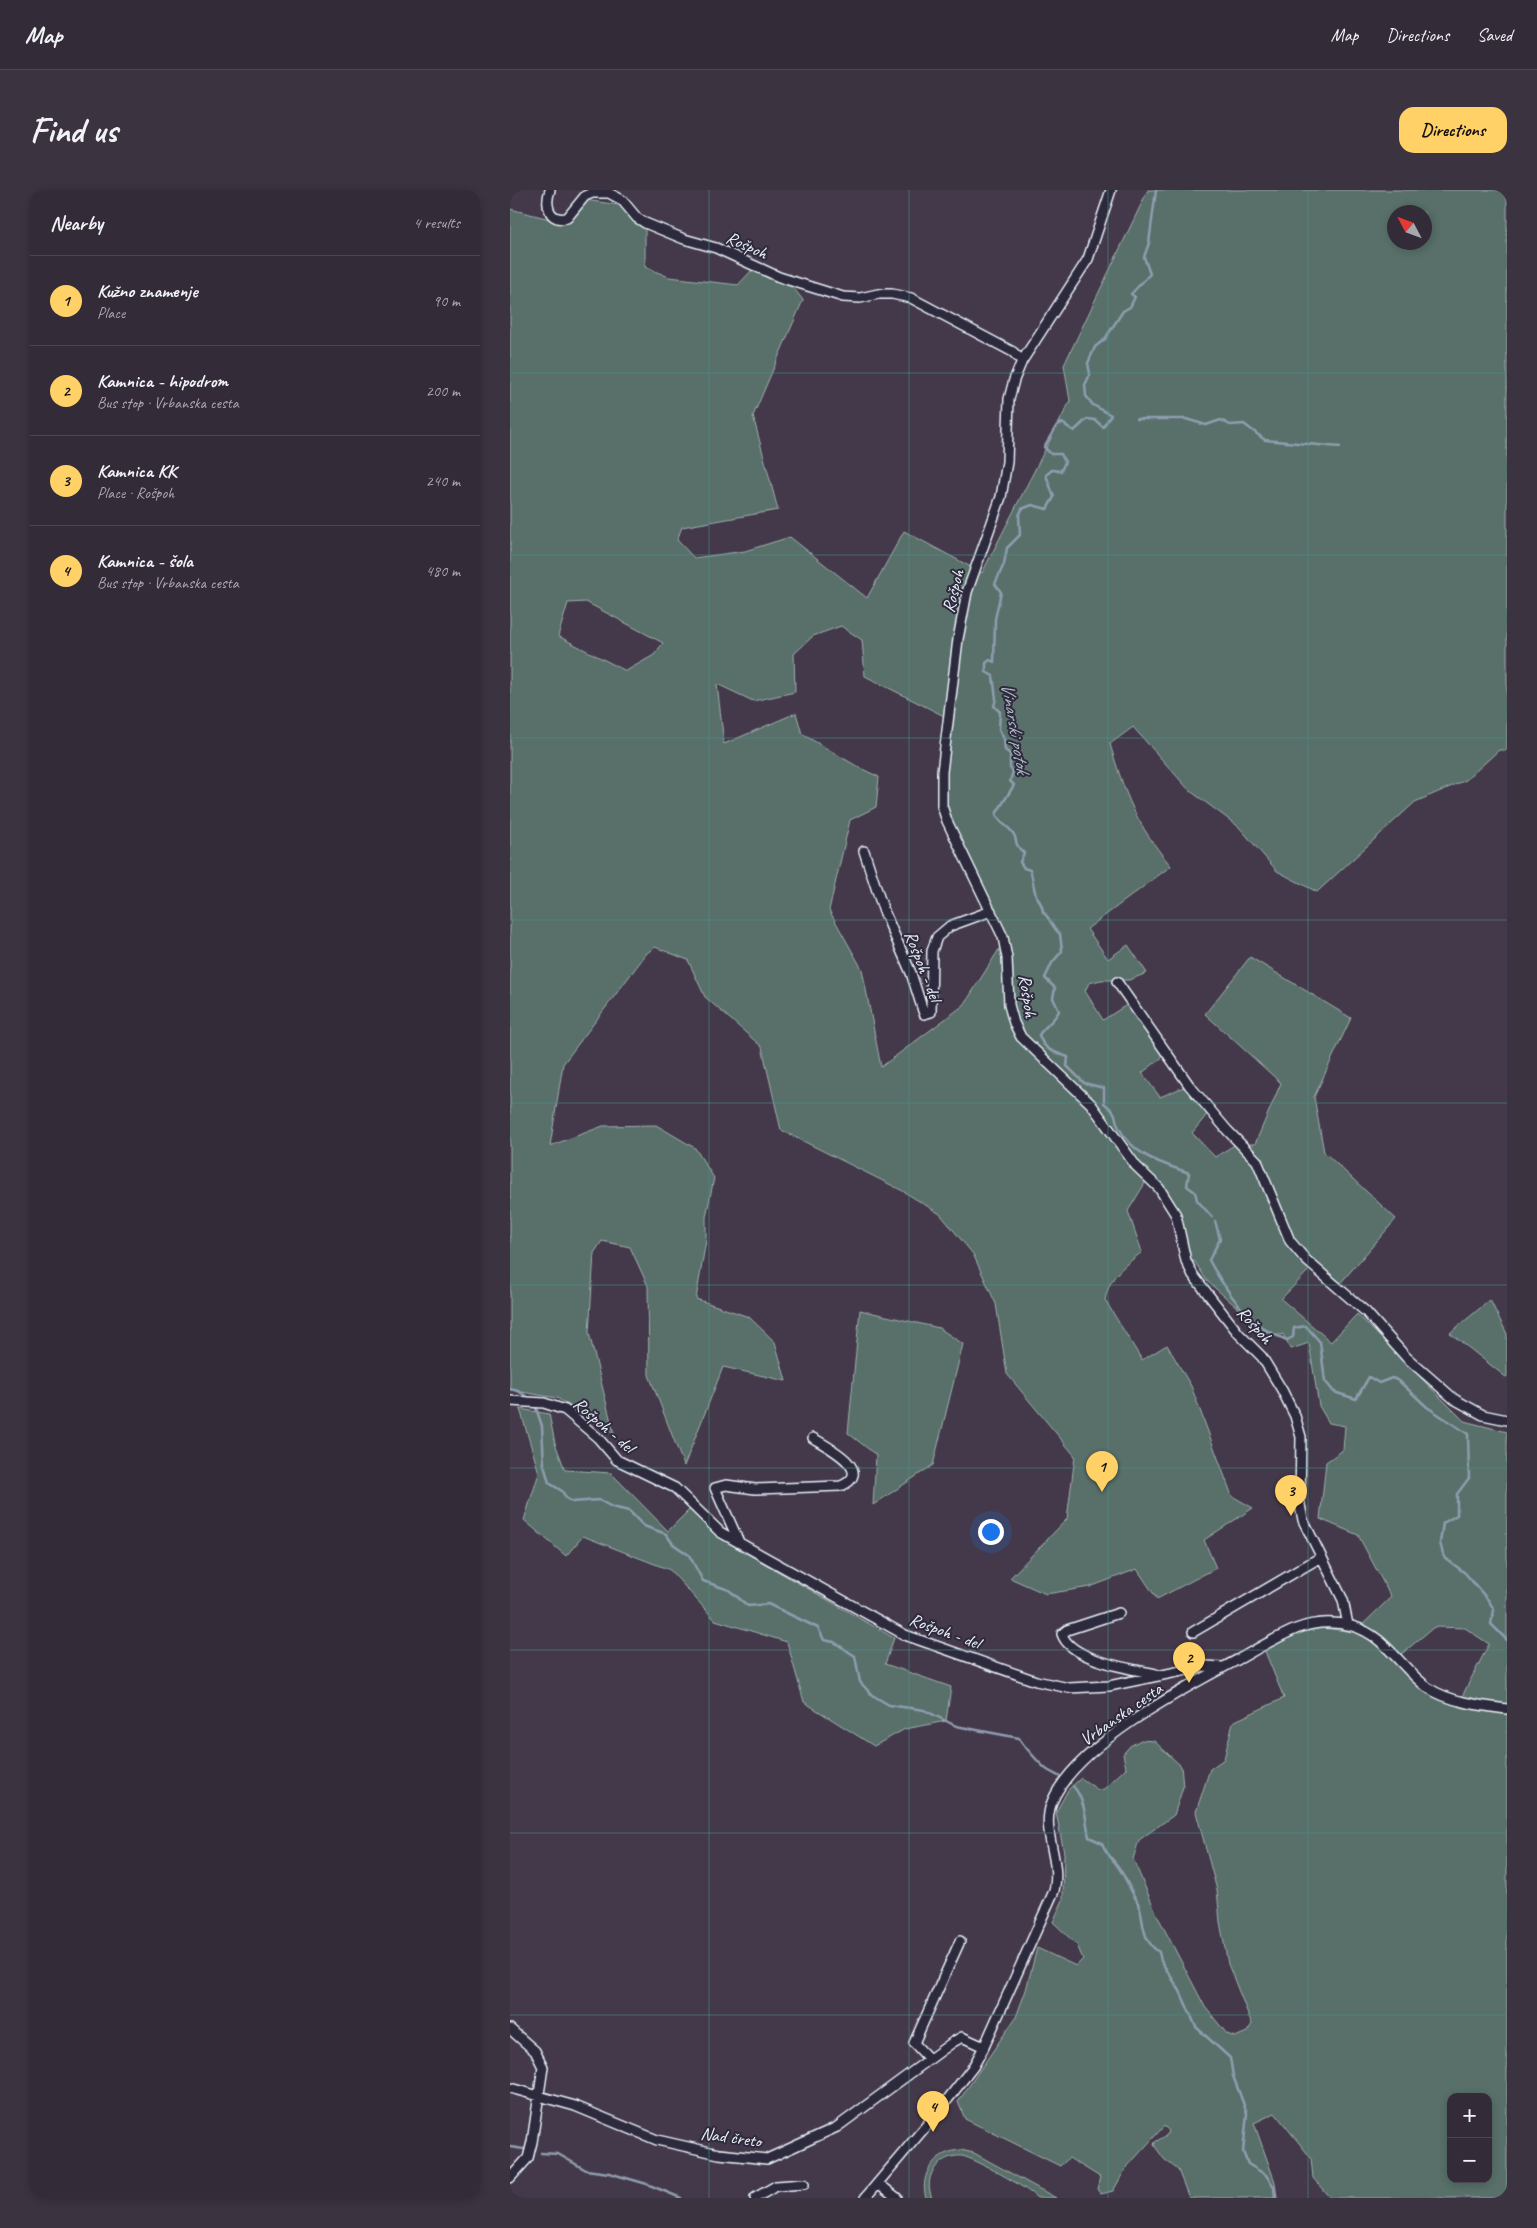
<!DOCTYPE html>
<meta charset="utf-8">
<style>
:root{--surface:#332b38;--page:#3b3340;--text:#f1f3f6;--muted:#a9a7ae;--line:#4e4753;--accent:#ffd166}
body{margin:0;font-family:Caveat,sans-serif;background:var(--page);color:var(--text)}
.controls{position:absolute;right:15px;bottom:15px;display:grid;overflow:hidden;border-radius:10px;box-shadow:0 2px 8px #0003}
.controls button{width:45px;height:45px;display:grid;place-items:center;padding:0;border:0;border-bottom:1px solid var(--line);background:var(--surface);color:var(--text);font:25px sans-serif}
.compass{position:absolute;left:877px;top:15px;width:45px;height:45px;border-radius:50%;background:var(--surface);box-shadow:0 2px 8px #0003;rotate:311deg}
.you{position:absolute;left:480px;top:1341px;width:18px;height:18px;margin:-12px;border:4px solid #fff;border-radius:50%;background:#1a73e8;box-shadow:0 0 0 8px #1a73e833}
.badge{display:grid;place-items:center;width:32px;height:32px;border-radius:50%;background:var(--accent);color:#111;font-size:16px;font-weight:700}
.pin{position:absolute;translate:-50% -41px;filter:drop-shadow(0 1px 2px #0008)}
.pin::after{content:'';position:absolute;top:26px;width:18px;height:15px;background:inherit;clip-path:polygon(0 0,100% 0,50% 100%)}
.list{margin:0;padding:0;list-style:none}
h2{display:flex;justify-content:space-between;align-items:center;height:65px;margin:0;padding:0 20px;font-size:21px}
h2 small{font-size:16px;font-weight:400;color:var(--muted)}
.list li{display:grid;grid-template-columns:32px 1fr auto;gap:15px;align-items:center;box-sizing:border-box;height:90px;padding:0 20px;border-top:1px solid var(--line)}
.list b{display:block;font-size:19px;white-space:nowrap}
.list p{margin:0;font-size:16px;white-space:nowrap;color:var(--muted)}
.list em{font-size:16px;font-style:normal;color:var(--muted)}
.map{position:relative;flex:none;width:997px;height:2008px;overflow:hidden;border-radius:15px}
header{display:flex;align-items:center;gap:30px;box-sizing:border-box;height:70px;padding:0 25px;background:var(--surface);border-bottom:1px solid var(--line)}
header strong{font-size:24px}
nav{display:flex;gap:28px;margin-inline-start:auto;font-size:18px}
.intro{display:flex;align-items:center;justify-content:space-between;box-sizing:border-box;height:120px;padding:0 30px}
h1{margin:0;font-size:35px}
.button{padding:12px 22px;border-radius:15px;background:var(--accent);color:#111;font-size:18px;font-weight:700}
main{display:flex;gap:30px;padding:0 30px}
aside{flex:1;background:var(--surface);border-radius:15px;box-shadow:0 2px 8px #0003}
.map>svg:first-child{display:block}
</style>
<header>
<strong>Map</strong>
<nav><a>Map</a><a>Directions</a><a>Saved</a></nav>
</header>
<div class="intro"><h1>Find us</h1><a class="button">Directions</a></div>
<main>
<aside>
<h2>Nearby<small>4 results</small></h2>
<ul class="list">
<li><span class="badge">1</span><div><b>Kužno znamenje</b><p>Place</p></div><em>90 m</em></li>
<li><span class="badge">2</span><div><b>Kamnica - hipodrom</b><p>Bus stop · Vrbanska cesta</p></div><em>200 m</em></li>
<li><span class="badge">3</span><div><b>Kamnica KK</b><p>Place · Rošpoh</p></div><em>240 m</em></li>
<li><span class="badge">4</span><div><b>Kamnica - šola</b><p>Bus stop · Vrbanska cesta</p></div><em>480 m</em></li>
</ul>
</aside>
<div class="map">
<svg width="997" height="2008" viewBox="0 0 997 2008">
<rect width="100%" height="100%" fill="#44394a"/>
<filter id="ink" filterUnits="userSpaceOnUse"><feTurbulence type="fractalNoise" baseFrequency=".02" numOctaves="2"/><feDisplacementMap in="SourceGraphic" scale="10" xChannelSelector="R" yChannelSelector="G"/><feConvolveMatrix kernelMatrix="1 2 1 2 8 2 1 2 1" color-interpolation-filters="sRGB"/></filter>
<g filter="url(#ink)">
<!-- green -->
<path fill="#596f69" stroke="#a0b0b0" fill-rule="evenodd" d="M638,0h359v560h-8l-33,30 -51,22 -98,90 -40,-21 -38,-44 -50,-37 -56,-63 -23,17c15,51 26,80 61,122l-84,63 21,30 20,-14 19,28 -18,7h-28l-12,3 -4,8 18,29 25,-16 36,52 -22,17 18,24 26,-11 23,26 -17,21 23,24 21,-13h19l26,-61 -76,-69 45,-57 101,61 -37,79 10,55 72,67 -58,67 -24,-21 -33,34 50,43 26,-28 107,107 43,11v766h-177l-17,-20 -2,-20 -36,-45 -21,10 21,59 2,16h-88l-11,-28 -14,-11 -10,-14 1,-3 12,-7 2,-4 -5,-5 -38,42 -13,23 -12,3 -4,-5 3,-12 -31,-19 -9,8 -95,-47 -7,-17 58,-85 10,-27 11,-42 39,18 7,-7 -6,-14 -24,-23 10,-22 1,-47 -8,-41 12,-22 13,-12 17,12 6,-1 22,-21 -3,-14 7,-8 11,-6 13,1 27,25 2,21 -9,28 -35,25 -6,19 25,58 47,90 22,27 8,3 12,-5 5,-8 -24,-60 -8,-42 -3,-32 -21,-78 14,-43 14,-10 9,-37 51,-24 -20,-49 31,-18 28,-3 32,4 36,-35 -33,-62 -38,-16 6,-57 17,-12 2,-24 -16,-3 -10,-17 -10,-63 -18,6 -8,-15 -12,3 -64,-56 -12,-19 -6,-2c-8,-37 -10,-59 -39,-85l-22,36 14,41c-19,15 -32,23 -37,48l37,60 25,-15 24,41 41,110 21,12 -49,32 12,28 -59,31 -20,-30 -47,18 -44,7 -36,-16 57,-59 8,-63 -68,-82 -11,-70 -23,-50 -33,-40 -39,-24 -120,-60 -19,-83 -57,-50 -17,-37 -33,-13 -8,6 -84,111 -13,82 53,-20 53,-1 39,23 19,30 -8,39v23l-10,59 53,18 26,25 11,39 -63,-14 -39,99 -35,-91 -1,-89 -18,-39 -28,-6 -8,12 -5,80 25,101 -57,-36 -47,-8v-1181l56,14 19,-23 34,5 26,24v38l24,10 69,8 15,-16 38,16 12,15 -50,116 25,94 -96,17 -5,13 17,18 51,-7 45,-14 77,61 37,-67 78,42 88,-172 -6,-36zM884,22h30v30h-30zM76,412l77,41 -9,12 -28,16 -68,-35 10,-33zM331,436l21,14 3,36 85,43 -6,91 59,133 -39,62 -83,62 -19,-98 -33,-59 21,-90 26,-13 3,-30 -19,-9 -58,-34 -6,-21 -72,31 -7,-60 36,17 42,-9 -1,-38 19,-18zM924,1437l31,1 24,16 -31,60 -41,-18 -24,-25zM941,1907h37v82h-37z
M980,1110l17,34v44l-57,-45z
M350,1120l79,18 24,16 -30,121 -60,40 3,-50 -28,-22z
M10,1219l29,5 6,29 10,27 46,3 57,58 22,-22 35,32 169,97 -9,26 66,23 -5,34 -41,8 -31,17 -70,-44 -17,-60 -72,-22 -45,-50 -87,-34 -17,20 -42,-36 15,-47z
M451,1960l13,3 82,45h-19c-9,-10 -63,-40 -75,-42 -11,-1 -21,4 -27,12 -7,9 -7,20 -3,30h-6c-7,-24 9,-47 35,-48z"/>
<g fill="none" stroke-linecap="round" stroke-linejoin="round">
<!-- stream -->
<path stroke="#8f9daf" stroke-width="2.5" d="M646,0l-7,53 -5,14 6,17 -19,20 4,3 -5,10 -7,4 -18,28 -10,8 -7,16 2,11 -5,11 1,11 7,9 18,10 -8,12 -8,-7 -8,-1 -13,12 -12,-8 -5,2 -13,22 7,7h10l4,8 -4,9 -9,-1 -6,5 8,22 -7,12 -15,-4 -10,4 -3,7 1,19 -13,13 -3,16 -9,20 6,8 -6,27 -1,43 -4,-2 -4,3v9l7,4 3,23 -2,7 6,6 -1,17 5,10 1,11 5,4v14l3,4 -3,9 4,4 -18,29c4,10 11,11 17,19 5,7 0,11 11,20l-4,9 4,6 6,2c3,8 3,15 5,22 2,9 7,8 8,20 8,7 9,16 17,22l2,17 -10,12 -7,15 10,10 -2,10 6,13c-5,10 -14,15 -20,24 5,15 14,17 29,22l-1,9 17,17 20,5v15c17,14 8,11 15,25 16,29 42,35 70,45l-2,13 8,6 2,8 15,17
M626,229h50l20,6 15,-5 9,5 14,-1 21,16 75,7
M705,1031l5,18 -11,21c11,21 31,51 50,65 8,7 19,11 28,15l6,-3 1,-9 12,-2 14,16 5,39 9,11 22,7 13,-22 10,6 13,-5 7,3 28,26 41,27 1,44 -12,16v21l-14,8 -3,20 4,14 21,16 24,28 5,9 -3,14 16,16
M0,1199l8,2 13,8
M25,1215l7,21 2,39 5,18 13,8 4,7 6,4 27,-2 13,7 17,4 15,15 22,8 7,10 16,11 14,26 26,9 19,16 20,-2 50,24 6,12 10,2 21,14 5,26 12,13 17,10 35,5 32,16 63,12c4,7 24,30 30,33 7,4 13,6 21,12
M563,1596c12,13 13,35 16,51l13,6c4,11 11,16 17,25 7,10 11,22 17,31 10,17 2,39 23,53l2,9 19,30 16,36 34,31 3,18 14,37 -4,39 5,12 18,11 8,12 1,11
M0,1957l14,2
M31,1963l17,1 28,16 23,3 38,11 34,14"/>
<defs>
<path id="minor" d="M40,0c-5,14 -2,32 17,28l18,-22 7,-3h17l13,7 15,18 8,5 39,16 32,9 63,29 64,20 17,1 18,-4h14l19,4 102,54 9,9
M601,0l-23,69 -66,102 -8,19 -5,19 -2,63 -6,35 -34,95 -9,47 -16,133v34l5,15 56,116 4,21 2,47 5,18 7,14 70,67 45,62 23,22 17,27 10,46 7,14 46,59 23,23 20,33 13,26 6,21 -1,68 3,15 40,80 5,25
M354,661l19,58 28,64 13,41 7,-2 1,-61 5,-14 13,-11 41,-15
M607,792l72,103 38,45 30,31 33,80 16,19 60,52 40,45 48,42 29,16 24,5
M0,1211l34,2 21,7 33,28 19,22 58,28 45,44 185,103 131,46 33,7 40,-2 97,-20 16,1
M229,1352l-24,-54 11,-3 29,4 86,-3c35,-15 -15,-40 -28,-48
M609,1423l-52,17 -5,4c8,26 70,35 94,40
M683,1442l128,-75
M0,1839l25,22 8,16 -11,75 -4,16 -18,20
M418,1868l-14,-15 46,-102
M0,1898l65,18 82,34 62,14 48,5 70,-32 116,-85 9,-5 22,10
M368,1993l19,15
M245,2008l21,-12 28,-2
M355,2008l72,-85 36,-46 11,-20 70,-156c8,-31 -14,-60 -2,-89 23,-57 134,-115 187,-143 18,-10 38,-22 57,-30 18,-7 37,-8 56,-3 33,9 49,42 75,61 21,15 55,19 80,22"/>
</defs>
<!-- minor casing -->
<use href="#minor" stroke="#e8f1f8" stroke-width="12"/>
<!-- minor -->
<use href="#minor" stroke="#2f2a3d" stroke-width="9"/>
</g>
</g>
<!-- grid -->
<path fill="none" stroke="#459590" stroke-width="1" stroke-opacity="0.55" d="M199,0v2008M399,0v2008M598,0v2008M798,0v2008M0,183h997M0,365h997M0,548h997M0,730h997M0,913h997M0,1095h997M0,1278h997M0,1460h997M0,1643h997M0,1825h997"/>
<g text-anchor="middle" stroke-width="4" stroke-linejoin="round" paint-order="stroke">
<!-- street labels -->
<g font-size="18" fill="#e8f1f8" stroke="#2f2a3d">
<text transform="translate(237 55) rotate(24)" y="6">Rošpoh</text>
<text transform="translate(443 401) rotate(-76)" y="6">Rošpoh</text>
<text transform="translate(413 776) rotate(69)" y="6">Rošpoh - del</text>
<text transform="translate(518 806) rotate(82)" y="6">Rošpoh</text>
<text transform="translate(745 1135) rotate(48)" y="6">Rošpoh</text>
<text transform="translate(94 1235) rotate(41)" y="6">Rošpoh - del</text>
<text transform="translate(435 1441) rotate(20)" y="6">Rošpoh - del</text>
<text transform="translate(611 1524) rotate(-35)" y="6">Vrbanska cesta</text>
<text transform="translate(221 1947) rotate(8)" y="6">Nad čreto</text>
</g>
<!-- water labels -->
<g font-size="19" font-style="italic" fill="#acb9c7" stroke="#2f2a3d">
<text transform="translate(506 538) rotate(80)" y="7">Vinarski potok</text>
</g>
</g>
</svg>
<div class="controls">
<button>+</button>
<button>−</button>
</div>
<svg class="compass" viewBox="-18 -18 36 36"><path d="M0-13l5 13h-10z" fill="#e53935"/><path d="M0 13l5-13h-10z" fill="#a9a7ae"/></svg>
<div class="you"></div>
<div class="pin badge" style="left:592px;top:1302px">1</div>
<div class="pin badge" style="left:679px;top:1493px">2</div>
<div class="pin badge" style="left:781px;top:1326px">3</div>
<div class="pin badge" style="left:423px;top:1942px">4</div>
</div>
</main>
